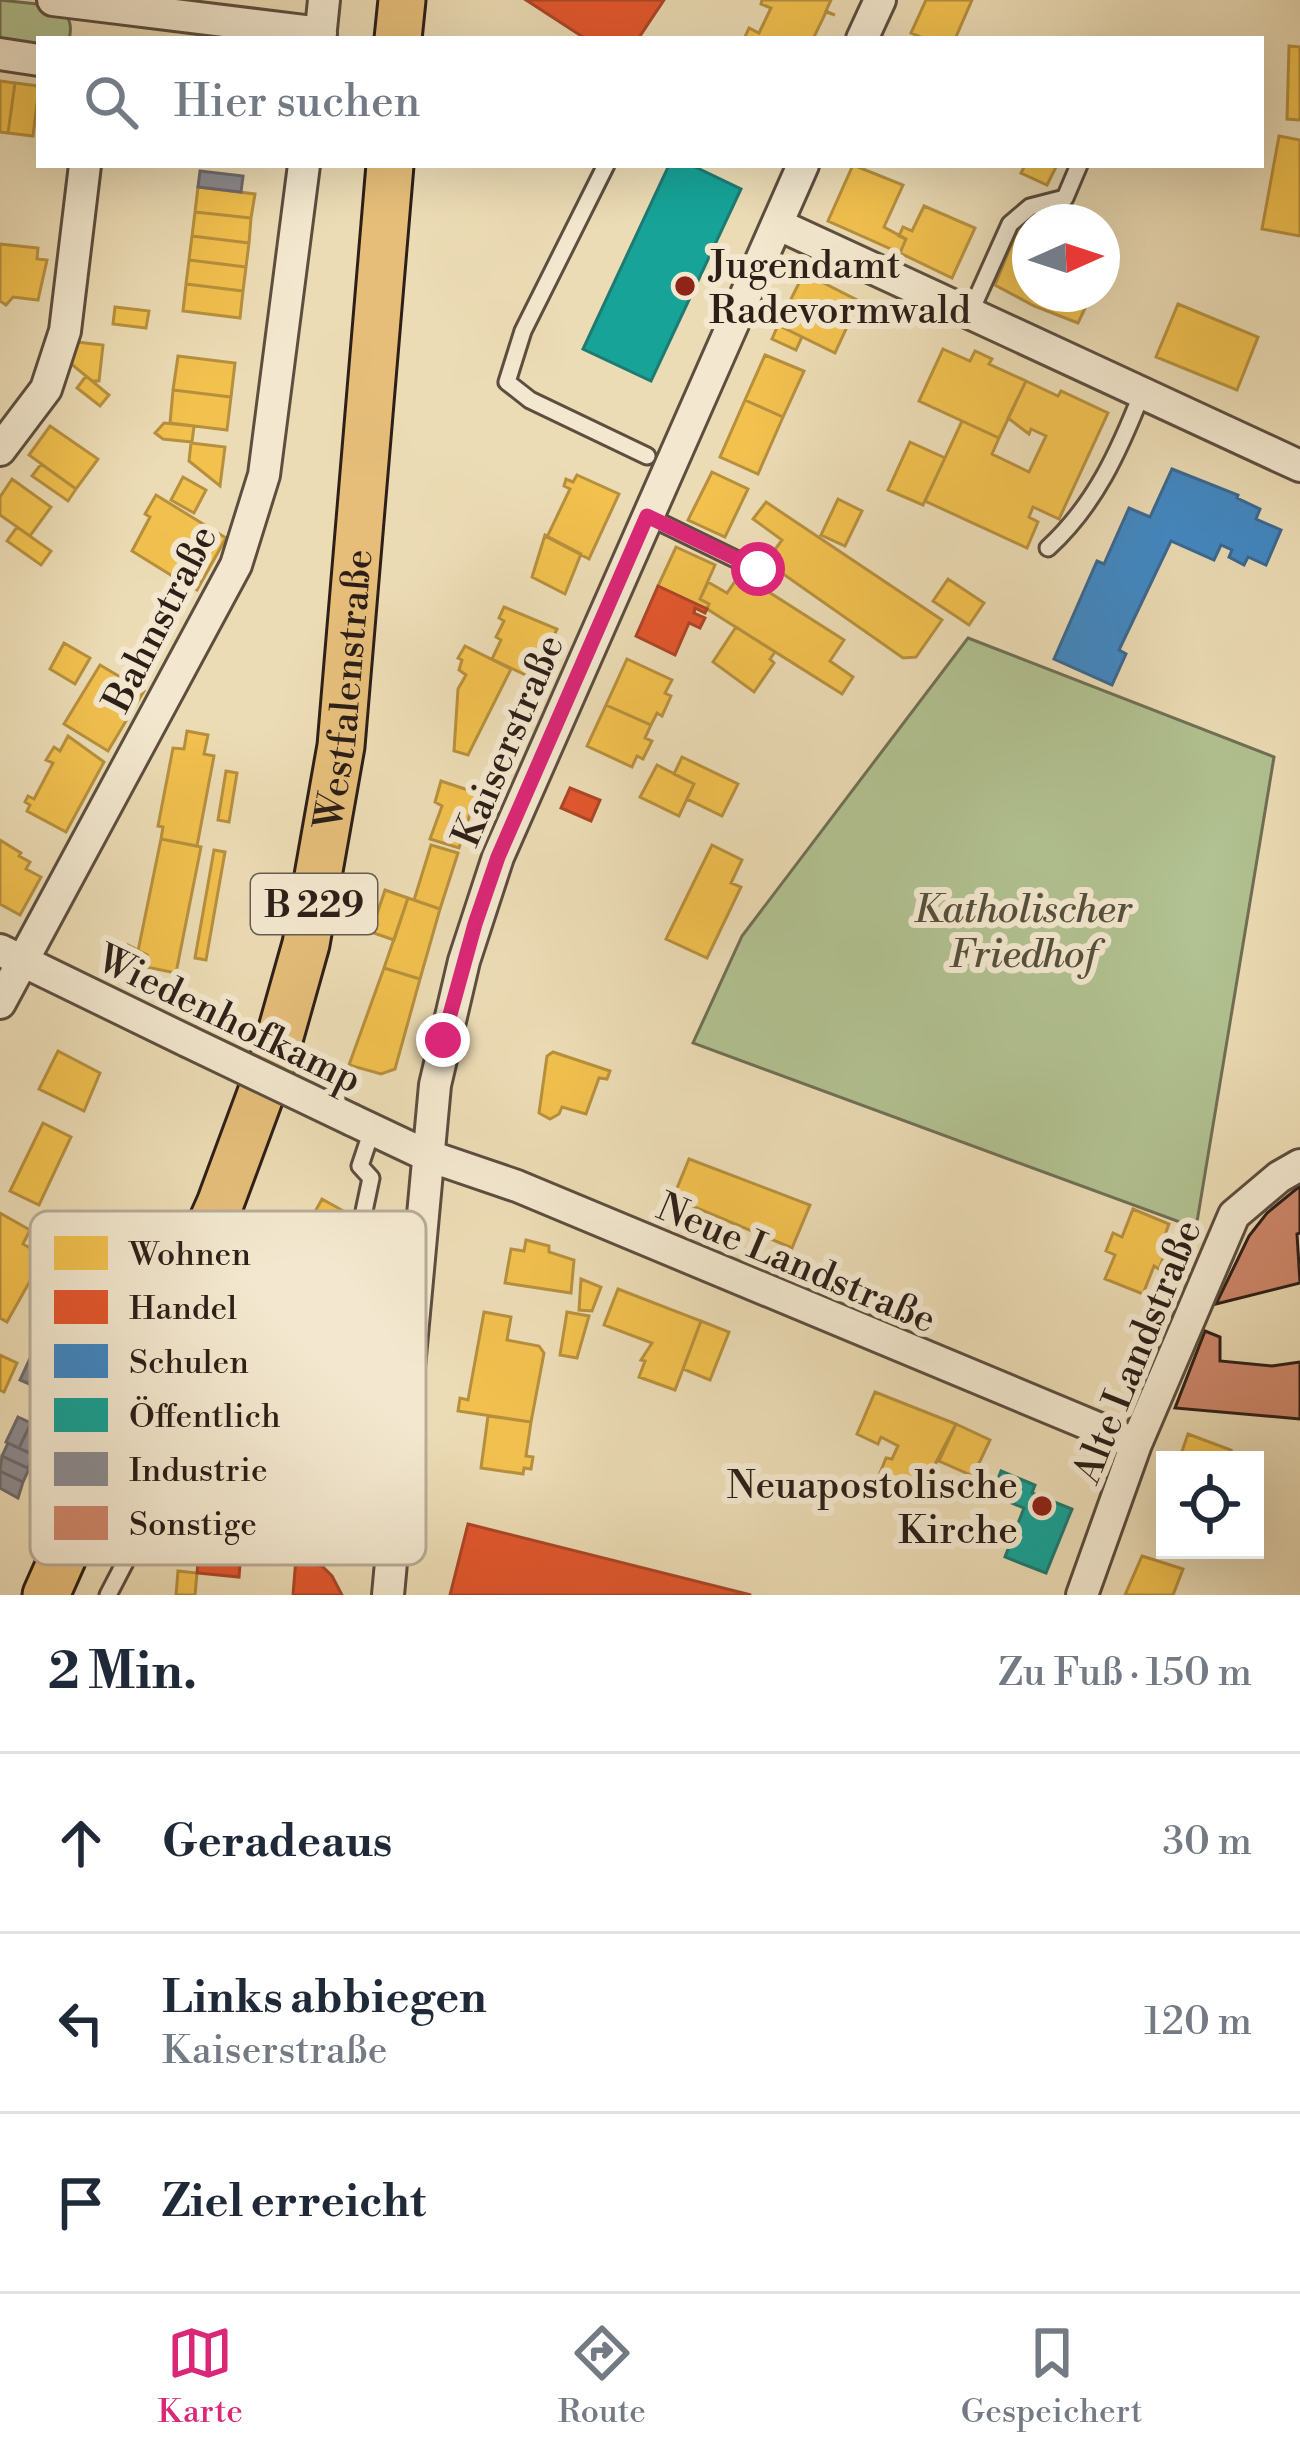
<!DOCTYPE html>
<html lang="de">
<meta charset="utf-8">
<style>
:root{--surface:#fff;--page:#f2f2f3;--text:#1f2937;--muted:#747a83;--line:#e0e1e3;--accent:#db2777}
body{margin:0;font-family:"Libre Bodoni",serif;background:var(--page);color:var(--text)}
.controls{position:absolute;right:36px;bottom:36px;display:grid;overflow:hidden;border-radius:0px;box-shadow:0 12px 48px #0002}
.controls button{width:108px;height:108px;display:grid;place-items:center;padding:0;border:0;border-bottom:3px solid var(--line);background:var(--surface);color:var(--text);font:60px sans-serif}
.compass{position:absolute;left:1012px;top:204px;width:108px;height:108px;border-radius:50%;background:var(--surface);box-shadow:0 12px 48px #0002;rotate:87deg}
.stop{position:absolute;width:36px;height:36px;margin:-27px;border:9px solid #db2777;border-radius:50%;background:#fff}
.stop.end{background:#db2777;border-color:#fff;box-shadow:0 3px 12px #0008}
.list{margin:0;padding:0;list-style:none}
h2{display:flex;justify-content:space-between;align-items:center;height:156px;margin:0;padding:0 48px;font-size:51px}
h2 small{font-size:39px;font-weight:400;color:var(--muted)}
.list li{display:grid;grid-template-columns:78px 1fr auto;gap:36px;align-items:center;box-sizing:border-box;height:180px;padding:0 48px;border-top:3px solid var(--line)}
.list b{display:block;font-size:45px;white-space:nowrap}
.list p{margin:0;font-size:39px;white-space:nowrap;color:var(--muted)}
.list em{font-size:39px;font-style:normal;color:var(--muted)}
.icon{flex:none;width:66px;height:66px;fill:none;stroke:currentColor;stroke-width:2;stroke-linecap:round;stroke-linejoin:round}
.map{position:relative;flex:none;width:1300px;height:1595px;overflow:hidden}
.search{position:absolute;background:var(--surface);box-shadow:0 12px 48px #0002;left:36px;right:36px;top:36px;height:132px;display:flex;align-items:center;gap:30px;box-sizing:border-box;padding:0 42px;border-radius:0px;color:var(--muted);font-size:45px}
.sheet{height:696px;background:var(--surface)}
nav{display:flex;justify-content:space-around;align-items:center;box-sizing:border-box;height:168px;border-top:3px solid var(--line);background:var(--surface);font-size:33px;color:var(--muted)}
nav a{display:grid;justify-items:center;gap:6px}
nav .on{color:var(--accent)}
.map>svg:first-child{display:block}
</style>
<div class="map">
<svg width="1300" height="1595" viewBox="0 0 1300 1595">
<rect width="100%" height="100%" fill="#ecdcb5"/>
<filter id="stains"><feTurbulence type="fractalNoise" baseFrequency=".00167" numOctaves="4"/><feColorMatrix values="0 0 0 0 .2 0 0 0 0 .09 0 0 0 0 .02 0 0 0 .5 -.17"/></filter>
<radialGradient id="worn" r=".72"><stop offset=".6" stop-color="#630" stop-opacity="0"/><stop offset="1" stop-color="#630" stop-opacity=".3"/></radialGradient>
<!-- green -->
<path fill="#b2c292" stroke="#707055" stroke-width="3" d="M0,0l55,6c14,8 18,18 14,33h-30v14l-39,-5z
M968,638l306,119 -78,471 -503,-185 49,-107z"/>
<!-- homes -->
<path fill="#f2c14e" stroke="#b7903e" stroke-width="3" d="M762,0h69l-5,11 9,4 -9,-3 -13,27h-69l5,-11 10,5 12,-25 -10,-4z
M926,0h46l-17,39h-30l-14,-6z
M1289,46l11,1v73l-13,-1z
M0,81l15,2 -7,50 -8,-1z
M15,83l24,3 -6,50 -25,-3z
M1279,136l21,4v96l-38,-7z
M853,165l50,20 -19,42 22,12 -6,14 -72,-32z
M1025,165h32l-10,20 -26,-12z
M198,187l57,7 -4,24 -56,-6z
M924,206l51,22 -23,50 -52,-25 6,-14 -7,-3 4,-9 9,4z
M195,212l56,6 -2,25 -57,-7z
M1019,226l9,4 2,-3v67h46l13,6 -11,23 -44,-17 -39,-21z
M192,236l57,7 -3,24 -57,-7z
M0,244l38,4 -1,11 10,1 -9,40 -25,-3 -7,8 -6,-4z
M189,260l57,7 -3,24 -57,-7z
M804,273l55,28 -24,52 -57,-28z
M186,284l57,7 -3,27 -57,-7z
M1178,304l80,33 -21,53 -81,-33z
M115,307l34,4 -3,17 -33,-4z
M778,325l24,12 -6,13 -24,-11z
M77,342l26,3 -4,36h-7l-22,-18z
M943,349l27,12 5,-10 17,8 -3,5 37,17 -27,57 -80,-37z
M765,355l39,16 -21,46 -38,-17z
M178,356l57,7 -4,34 -58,-7z
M86,376l23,19 -9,11 -23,-18z
M1026,381l32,15 3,-5 47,22 -49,106 -26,-12 -4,10 9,5 -11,26 -102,-47 37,-80 37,17 -7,16 37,18 17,-36 -15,-7 -2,5 -21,-16z
M173,390l58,7 -4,33 -57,-7z
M745,400l38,17 -25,57 -38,-17z
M164,423l30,3 -2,16 -29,-3 -8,-6z
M50,426l48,33 -22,30 -47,-34z
M910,442l35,16 -22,47 -35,-15z
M191,443l34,4 -5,39 -31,-25z
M41,464l35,25 -8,12 -36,-25z
M712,472l36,17 -23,48 -37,-17z
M577,475l42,19 -30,65 -42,-22 23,-48 -6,-3 2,-7 7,3z
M183,477l23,13 -12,23 -23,-13z
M12,479l39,28 -21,29 -30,-21v-18z
M156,495l70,43 -29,52 -15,-9 -3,7 -8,-5 3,-6 -42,-26 18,-34 -5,-3z
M838,499l24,12 -17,35 -24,-11z
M766,502l176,118 -26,37 -13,1 -137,-96 16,-22 -29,-21z
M17,527l34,24 -10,14 -34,-24z
M545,535l36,19 -16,40 -33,-17z
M676,547l39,18 -15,34 9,5 -2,5 -49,-23z
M738,577l24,14 2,-2 80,51 -14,21 23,16 -11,17 -135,-85 2,-5 -9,-5 8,-17 19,11z
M948,579l36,24 -15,22 -36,-24z
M504,607l53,22 -23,50 -42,-20 9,-19 -5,-3 8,-16 -5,-3z
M736,627l39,25 -5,7 4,4 -20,29 -41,-30z
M64,643l26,15 -15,26 -25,-15z
M465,646l46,23 -43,86 -14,-4 4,-62 8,-14 -7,-5 3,-10 -4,-2z
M627,659l45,21 -7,13 6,3 -9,20 -5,-3 -6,12 -45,-20z
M100,665l44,26 -36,60 -44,-27z
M606,705l45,20 -6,13 7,3 -9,18 -6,-3 -5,11 -45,-21z
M187,731l21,4 -4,19 10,2 -17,90 -36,-7 2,-12 -5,-1 15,-78 11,1z
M68,736l36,26 -38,70 -39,-21 3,-6 -5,-3 3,-6 6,3 19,-36 -7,-3 8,-13 6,4z
M682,757l56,27 -16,32 -35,-17 7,-15 -20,-10z
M657,765l37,19 -15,32 -39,-19z
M226,771l11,2 -8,49 -11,-2z
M441,781l36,12 -18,55 -29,-9 12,-33 -7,-4z
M161,839l40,8 -25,126 -35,-7 6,-11 -9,-4z
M0,840l21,13 -2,3 11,6 -4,7 15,8 -21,38 -20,-11z
M431,845l27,8 -18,56 -26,-9z
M712,845l30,15 -11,23 10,4 -34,71 -41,-19z
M214,850l11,2 -19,108 -11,-2z
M385,890l23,8 -14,42 -23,-8z
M408,898l32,11 -20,70 -36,-11z
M128,945l19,10 -10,19 -19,-9z
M384,968l36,11 -25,90 -14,5 -32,-9z
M58,1051l42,22 -16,38 -45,-22z
M553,1052l57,19 -3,8 -8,-1 -13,36 -24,-7 -3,7 -9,5 -11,-6 8,-57z
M43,1123l28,14 -32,68 -29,-14z
M689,1159l121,46 -18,43 -119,-50z
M322,1199l32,18 -23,88 7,4 -6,13 -5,-1 -11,39 -16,17 -12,5 -57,-6 2,-16z
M1133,1209l36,15 -10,27 6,2 -6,16 -5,-3 -11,28 -38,-15 10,-24 -9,-4 7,-18 9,4z
M0,1213l30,17 -7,14 21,12 -37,66 -7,-4z
M526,1240l23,6v6l25,8 -3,33 -66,-10 6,-34 13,2z
M581,1279l20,8 -9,24 -13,-1z
M618,1289l83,32 -26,69 -36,-13 6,-16 -4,-1 11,-17 -48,-18z
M484,1312l27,5 -4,23 32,6 5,7 -13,69 -73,-11 2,-13 8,2z
M567,1312l22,4 -12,42 -17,-3z
M701,1321l28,11 -19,48 -27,-11z
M0,1355l17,8 -13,29 -4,-2z
M875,1392l81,32 -37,71 -41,-17 8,-20 6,1 6,-13 -17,-9 -3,7 -21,-10z
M488,1416l43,6 -5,34 7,1 -2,12 -7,-1 -1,6 -42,-6z
M956,1424l34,16 -17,36 -34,-15z
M1188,1434l43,16 -4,10h-48z
M1142,1556l41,13 -10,26h-48z
M178,1571l19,2 -2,22h-19z"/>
<!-- shops -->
<path fill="#e4572e" stroke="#ad4627" stroke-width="3" d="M526,0h138l-26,39h-52z
M658,586l49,23 -2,4 -10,-5 -1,5 11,5 -5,10 -11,-5 -14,32 -39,-19z
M570,788l30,12 -9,21 -30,-13z
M204,1500l30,2 8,37 -3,38 -42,-4z
M468,1524l283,71h-301z
M296,1558l26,8 10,10 10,19h-49z"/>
<!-- schools -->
<path fill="#3f88c5" stroke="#3a6891" stroke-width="3" d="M1172,469l66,26 -1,3 23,11 -4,10 25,11 -15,35 -18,-8 -4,8 -15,-8 3,-7 -11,-5 -7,15 -43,-19 -52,109 7,4 -14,31 -58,-26 43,-98 7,3 25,-56 21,9z"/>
<!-- public -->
<path fill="#17a398" stroke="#1e7b72" stroke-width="3" d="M669,165h22l50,24 -90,192 -68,-32z
M1001,1471l34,14 -3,8 40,16 -26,64 -41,-16 19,-49 -32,-13z"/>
<!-- industry -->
<path fill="#8d8d92" stroke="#706c6d" stroke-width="3" d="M200,171l43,5 -2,16 -43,-5z
M32,1354l13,6 -11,26 -14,-6z
M18,1417l13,6 -12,25 -13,-6z
M31,1423l13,6 -12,25 -13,-6z
M8,1443l25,12 -5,13 -26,-12z
M2,1456l27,13 -6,13 -23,-11z
M0,1471l23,11 -5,16 -18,-10z"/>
<!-- building -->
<path fill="#cf886c" stroke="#2d1f18" stroke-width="3" d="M1300,1186v47l-3,1 3,49 -84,21 33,-68 18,-23z
M1205,1331l15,6v24l52,5 28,-4v57l-125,-11z"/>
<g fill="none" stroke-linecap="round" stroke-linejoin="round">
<defs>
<path id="service" d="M606,165l-83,166 -16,51 23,18 117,56
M970,313l40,-89 20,-17 35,-9 14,-33
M647,516l111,54
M1048,548c47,-43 71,-97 94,-155
M317,1434l54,-256 -11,-12 12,-36
M393,1550l-135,-12 5,-70 137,10
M108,1595l88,-169 208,14"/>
<path id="minor" d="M53,0l268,33
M320,39l4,-39
M862,39l18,-39
M0,54l39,6
M777,224l523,242
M0,450l46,-61 19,-58 20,-166
M0,950l187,91
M0,1003l236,-438 28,-90 40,-310
M352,1120l74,35 91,31 619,258
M388,1595l47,-510 29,-124 34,-104 305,-692
M1082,1595l54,-151 98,-229 45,-38 21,-12"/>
<g id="primary">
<path d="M398,39l4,-39"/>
<path id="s1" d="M46,1595l174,-391 53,-143 33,-117 35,-198 49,-581"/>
</g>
</defs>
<!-- service casing -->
<use href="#service" stroke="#5d4e3f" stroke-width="21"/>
<!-- minor casing -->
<use href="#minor" stroke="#5d4e3f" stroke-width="36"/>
<!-- primary casing -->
<use href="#primary" stroke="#2d1f18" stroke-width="51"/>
<!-- service -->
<use href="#service" stroke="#f3e8cf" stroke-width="15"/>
<!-- minor -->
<use href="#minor" stroke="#f3e8cf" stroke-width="30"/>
<!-- primary -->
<use href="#primary" stroke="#e6be7a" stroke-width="45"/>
<defs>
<path id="minor-bridge" d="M187,1041l165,79"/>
</defs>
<!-- minor-bridge casing -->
<use href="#minor-bridge" stroke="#5d4e3f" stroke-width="36" stroke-linecap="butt"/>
<!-- minor-bridge -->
<use href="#minor-bridge" stroke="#f3e8cf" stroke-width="30"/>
</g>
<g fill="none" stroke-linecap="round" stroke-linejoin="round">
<!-- route -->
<path stroke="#db2777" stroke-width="15" d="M443,1040l32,-116 23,-67 149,-341 111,53"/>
</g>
<!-- markers -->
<g fill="#8f2418" stroke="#f3e8cf" stroke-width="4.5">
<circle cx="685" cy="286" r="12"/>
<circle cx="1042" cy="1506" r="12"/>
</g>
<g text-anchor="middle" stroke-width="12" stroke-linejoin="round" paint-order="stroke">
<!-- shield labels -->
<rect fill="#f3e8cf" stroke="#685b4f" stroke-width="3" x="251" y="874" width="126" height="60" rx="9"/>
<g font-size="36" font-weight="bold" fill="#2d1f18">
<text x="314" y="917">B 229</text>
</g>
<!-- poi labels -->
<g font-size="39" fill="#2d1f18" stroke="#f3e8cf" text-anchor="start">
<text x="709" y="278">Jugendamt<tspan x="709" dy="45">Radevormwald</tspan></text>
<text x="1018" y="1498" text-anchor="end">Neuapostolische<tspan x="1018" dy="45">Kirche</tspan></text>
</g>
<!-- street labels -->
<g font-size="39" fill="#2d1f18" stroke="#f3e8cf">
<text transform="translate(159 618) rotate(-63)" y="14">Bahnstraße</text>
<text dy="14" stroke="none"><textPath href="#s1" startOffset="960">Westfalenstraße</textPath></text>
<text transform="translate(507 740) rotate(-67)" y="14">Kaiserstraße</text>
<text transform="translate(230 1018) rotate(26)" y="14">Wiedenhofkamp</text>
<text transform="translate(797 1262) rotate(23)" y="14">Neue Landstraße</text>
<text transform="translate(1136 1351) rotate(-68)" y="14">Alte Landstraße</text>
</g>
<!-- park labels -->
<g font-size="39" font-style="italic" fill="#55503d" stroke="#f3e8cf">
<text x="1023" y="922">Katholischer<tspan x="1023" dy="45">Friedhof</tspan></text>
</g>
</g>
<!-- legend -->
<rect x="30" y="1211" width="396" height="354" rx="18" fill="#f3e8cf" stroke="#b8ac98" stroke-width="3"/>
<rect x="54" y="1236" width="54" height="34" fill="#f2c14e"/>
<rect x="54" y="1290" width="54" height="34" fill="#e4572e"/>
<rect x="54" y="1344" width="54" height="34" fill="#3f88c5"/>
<rect x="54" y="1398" width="54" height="34" fill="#17a398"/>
<rect x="54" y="1452" width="54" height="34" fill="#8d8d92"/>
<rect x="54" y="1506" width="54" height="34" fill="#cf886c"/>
<g font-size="33" fill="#2d1f18">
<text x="129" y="1265">Wohnen</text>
<text x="129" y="1319">Handel</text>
<text x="129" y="1373">Schulen</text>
<text x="129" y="1427">Öffentlich</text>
<text x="129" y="1481">Industrie</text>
<text x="129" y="1535">Sonstige</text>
</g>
<rect width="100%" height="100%" filter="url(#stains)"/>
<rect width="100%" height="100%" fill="url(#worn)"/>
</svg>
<div class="controls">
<button><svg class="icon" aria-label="locate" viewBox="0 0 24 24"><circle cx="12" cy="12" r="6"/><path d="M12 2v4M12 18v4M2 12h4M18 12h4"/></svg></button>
</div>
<svg class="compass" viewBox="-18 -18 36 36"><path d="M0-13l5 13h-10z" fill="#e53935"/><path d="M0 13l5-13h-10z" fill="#747a83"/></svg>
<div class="stop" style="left:758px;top:569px"></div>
<div class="stop end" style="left:443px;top:1040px"></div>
<div class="search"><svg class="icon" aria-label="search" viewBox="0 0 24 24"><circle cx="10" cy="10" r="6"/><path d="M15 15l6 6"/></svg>Hier suchen</div>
</div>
<section class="sheet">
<h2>2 Min.<small>Zu Fuß · 150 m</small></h2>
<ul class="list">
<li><svg class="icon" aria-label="ahead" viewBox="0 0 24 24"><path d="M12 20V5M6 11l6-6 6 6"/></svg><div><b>Geradeaus</b></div><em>30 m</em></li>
<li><svg class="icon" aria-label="left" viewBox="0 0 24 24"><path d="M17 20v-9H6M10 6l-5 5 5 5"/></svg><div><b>Links abbiegen</b><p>Kaiserstraße</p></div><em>120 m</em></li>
<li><svg class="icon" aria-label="arrive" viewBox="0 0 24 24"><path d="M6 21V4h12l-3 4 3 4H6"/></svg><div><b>Ziel erreicht</b></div></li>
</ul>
</section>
<nav>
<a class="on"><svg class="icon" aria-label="map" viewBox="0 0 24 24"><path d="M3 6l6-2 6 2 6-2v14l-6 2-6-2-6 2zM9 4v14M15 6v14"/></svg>Karte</a>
<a><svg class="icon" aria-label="directions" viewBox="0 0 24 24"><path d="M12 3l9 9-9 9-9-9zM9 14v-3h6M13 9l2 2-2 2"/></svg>Route</a>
<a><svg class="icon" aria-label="saved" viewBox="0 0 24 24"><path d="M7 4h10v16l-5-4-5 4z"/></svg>Gespeichert</a>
</nav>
